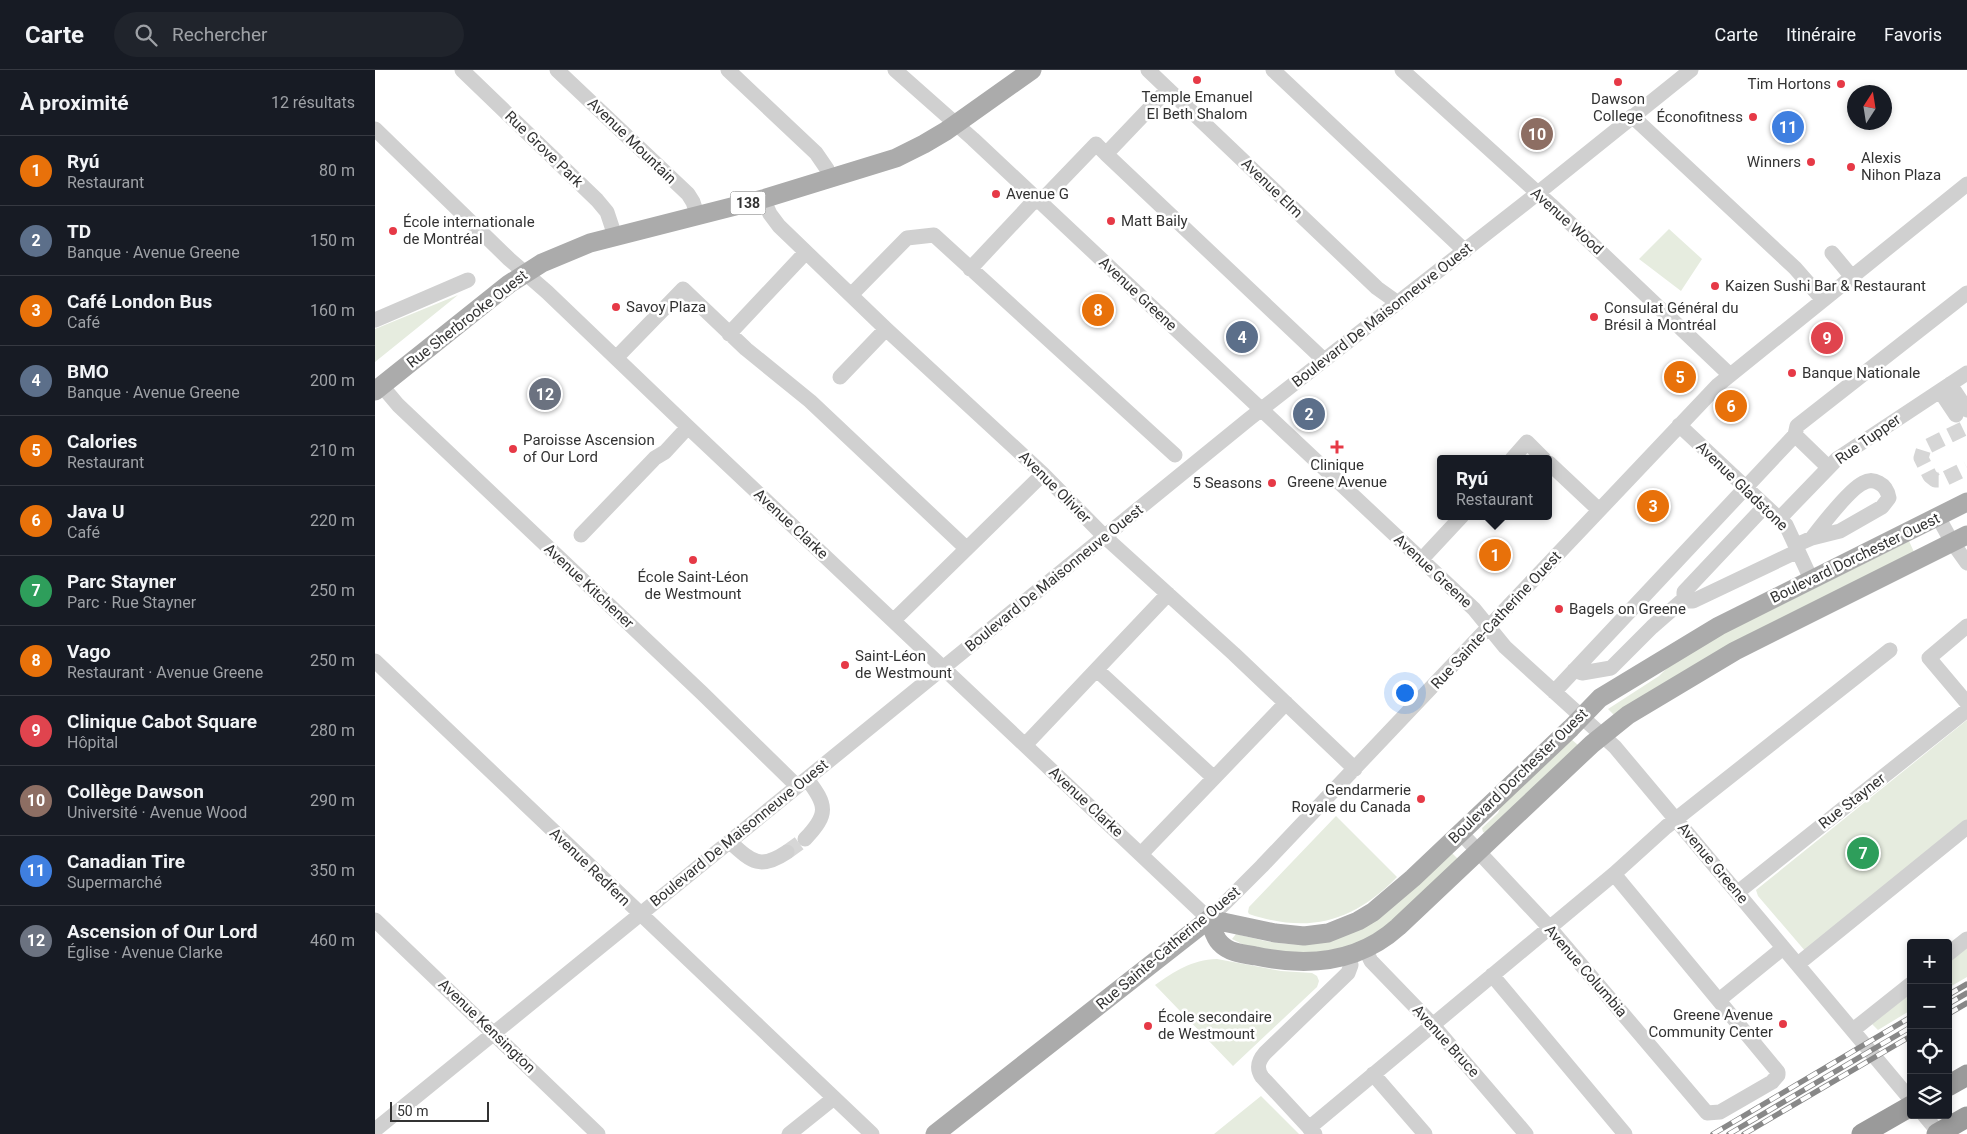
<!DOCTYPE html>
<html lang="fr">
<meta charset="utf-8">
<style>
:root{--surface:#171b24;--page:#20242c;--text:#f1f3f6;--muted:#9ea1a6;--line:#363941;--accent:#e63946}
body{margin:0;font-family:Roboto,sans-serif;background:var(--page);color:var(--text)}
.controls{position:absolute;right:15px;bottom:15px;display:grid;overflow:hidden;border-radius:5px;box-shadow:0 2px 8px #0003}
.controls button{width:45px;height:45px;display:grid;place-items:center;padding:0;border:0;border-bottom:1px solid var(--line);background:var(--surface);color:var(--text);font:25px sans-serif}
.compass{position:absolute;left:1472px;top:15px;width:45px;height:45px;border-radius:50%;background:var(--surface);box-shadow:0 2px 8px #0003;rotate:12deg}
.scale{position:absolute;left:15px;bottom:12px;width:99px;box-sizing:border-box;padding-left:5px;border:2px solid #333;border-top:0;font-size:14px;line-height:18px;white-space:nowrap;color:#333;-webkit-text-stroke:4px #fff;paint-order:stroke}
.you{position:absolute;left:1029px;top:622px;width:18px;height:18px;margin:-12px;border:4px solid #fff;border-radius:50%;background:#1a73e8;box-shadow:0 0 0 8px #1a73e833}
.badge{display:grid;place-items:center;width:32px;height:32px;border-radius:50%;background:var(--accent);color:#fff;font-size:16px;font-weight:700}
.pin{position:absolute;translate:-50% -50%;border:2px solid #fff;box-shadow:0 1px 5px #0006}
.popup{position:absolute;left:1062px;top:385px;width:115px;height:65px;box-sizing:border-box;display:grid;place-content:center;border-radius:5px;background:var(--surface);filter:drop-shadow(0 1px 4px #0005);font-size:16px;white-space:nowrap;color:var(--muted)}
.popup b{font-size:19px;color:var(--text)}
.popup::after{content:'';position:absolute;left:50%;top:100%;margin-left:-10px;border:10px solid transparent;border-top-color:var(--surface)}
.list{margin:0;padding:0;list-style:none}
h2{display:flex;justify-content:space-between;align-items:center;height:65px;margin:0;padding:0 20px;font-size:21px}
h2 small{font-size:16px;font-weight:400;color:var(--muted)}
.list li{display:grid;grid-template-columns:32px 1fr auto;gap:15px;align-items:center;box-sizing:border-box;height:70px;padding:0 20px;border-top:1px solid var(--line)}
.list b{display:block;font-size:19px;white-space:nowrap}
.list p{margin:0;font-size:16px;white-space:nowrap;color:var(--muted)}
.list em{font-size:16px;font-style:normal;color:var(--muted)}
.icon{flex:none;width:28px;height:28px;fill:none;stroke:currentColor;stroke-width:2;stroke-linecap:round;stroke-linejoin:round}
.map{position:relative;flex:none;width:1592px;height:1064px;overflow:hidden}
header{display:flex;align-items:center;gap:30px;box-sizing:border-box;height:70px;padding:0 25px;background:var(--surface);border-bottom:1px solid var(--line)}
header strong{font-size:24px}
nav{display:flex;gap:28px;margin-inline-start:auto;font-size:18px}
.search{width:350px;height:45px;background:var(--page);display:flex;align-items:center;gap:12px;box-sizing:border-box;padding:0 18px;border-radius:28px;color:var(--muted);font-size:19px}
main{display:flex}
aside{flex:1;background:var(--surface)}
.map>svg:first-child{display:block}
</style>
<header>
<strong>Carte</strong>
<div class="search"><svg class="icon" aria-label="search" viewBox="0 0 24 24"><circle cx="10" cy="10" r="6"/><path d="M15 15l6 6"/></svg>Rechercher</div>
<nav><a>Carte</a><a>Itinéraire</a><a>Favoris</a></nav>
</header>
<main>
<aside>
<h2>À proximité<small>12 résultats</small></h2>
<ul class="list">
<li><span class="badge" style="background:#e8710a">1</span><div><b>Ryú</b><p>Restaurant</p></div><em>80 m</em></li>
<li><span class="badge" style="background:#5c6f8a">2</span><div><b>TD</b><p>Banque · Avenue Greene</p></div><em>150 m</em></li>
<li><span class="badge" style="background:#e8710a">3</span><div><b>Café London Bus</b><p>Café</p></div><em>160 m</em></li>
<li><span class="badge" style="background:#5c6f8a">4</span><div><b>BMO</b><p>Banque · Avenue Greene</p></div><em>200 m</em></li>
<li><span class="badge" style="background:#e8710a">5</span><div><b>Calories</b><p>Restaurant</p></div><em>210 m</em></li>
<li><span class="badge" style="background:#e8710a">6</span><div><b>Java U</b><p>Café</p></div><em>220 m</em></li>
<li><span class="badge" style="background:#2e9e5b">7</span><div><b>Parc Stayner</b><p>Parc · Rue Stayner</p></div><em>250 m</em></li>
<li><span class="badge" style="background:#e8710a">8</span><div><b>Vago</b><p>Restaurant · Avenue Greene</p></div><em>250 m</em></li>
<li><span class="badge" style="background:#e0444e">9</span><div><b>Clinique Cabot Square</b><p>Hôpital</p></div><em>280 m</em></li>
<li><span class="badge" style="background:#8d6e63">10</span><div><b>Collège Dawson</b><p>Université · Avenue Wood</p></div><em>290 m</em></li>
<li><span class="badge" style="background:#3f7fe0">11</span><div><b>Canadian Tire</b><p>Supermarché</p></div><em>350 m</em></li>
<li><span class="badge" style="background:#6b7280">12</span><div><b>Ascension of Our Lord</b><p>Église · Avenue Clarke</p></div><em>460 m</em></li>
</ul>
</aside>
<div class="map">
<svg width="1592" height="1064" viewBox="0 0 1592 1064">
<rect width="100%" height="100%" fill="#fff"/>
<!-- green -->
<path fill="#e6ecdf" d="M1294,159l33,30 -21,32 -42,-32z
M83,225l-83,67v-33z
M1534,471l5,11 -300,163 -6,-6 51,-33 11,-11 32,-21z
M1592,650v100l-161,132 -48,-56 -2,-6z
M1196,669l7,6 -93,88 -2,-1 -1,-4 16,-15 4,-9z
M961,746l61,61c-44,45 -88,57 -148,37l-1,-2 1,-5z
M1077,783l6,6 -64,61 -29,20 -22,8 -44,7 -55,-10 -12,-6 4,-5c17,4 34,9 52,10 74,5 114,-46 164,-91z
M1592,876v31l-19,11v-27z
M842,889l64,12 31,2 5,3 2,5 -2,6 -84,79 -78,-81c20,-14 36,-25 62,-26z
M1536,922v18l-33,20 -6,-6z
M886,1026l38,38h-85z"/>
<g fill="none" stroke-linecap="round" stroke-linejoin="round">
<!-- minor-tunnel -->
<path stroke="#d6d6d6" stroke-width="15" stroke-dasharray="15 8" stroke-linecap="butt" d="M1588,359l-39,19 -3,10 9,18 5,4h7l25,-12
M412,782l18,-13"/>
<!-- minor -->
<path stroke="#d0d0d0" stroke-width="15" d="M87,0l135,130 10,12 8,24
M182,0l131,124 5,8 5,15
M353,0l88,83 11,16 3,10
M520,0l78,69 501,470 31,38 110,100 296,353
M773,0l229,218 21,15
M898,0l192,181
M1027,0l149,135 179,170
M793,19l-62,65 218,206
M1257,46l163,152 28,32
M0,59l134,130 38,33 141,135 521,492 53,-53 456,-481 249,-201
M388,129l7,15 9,12 107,103 157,145 62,63 129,117 121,115
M1457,183l20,24
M595,199l61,-65 13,-6 52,-54 10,10
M476,225l56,-57 27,-3 241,220
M0,250l93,-40
M354,264l77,-82
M241,288l67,-69 63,60 64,52 156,147
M465,307l46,-48
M1575,314l17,26
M7,316l16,19 304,288 95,93
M1565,321l16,24
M1304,355l107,100 25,54
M1420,365l33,32
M1137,389l15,-17 17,17
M1174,393l50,47
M1390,436l-81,86v7l3,2h6l105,-50
M1563,447l14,25 15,21
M1404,449l58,-60 130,-86
M206,465l74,-77 10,-6 23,-25
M1421,475l16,-7 28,-7 42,-24 7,-9c-1,-6 -4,-12 -10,-15 -5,-3 -11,-3 -16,0 -13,6 -41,42 -51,55
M1046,490l41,-44
M519,550l149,-146
M1592,556l-38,32 38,45
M0,591l497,473
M722,600l117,108
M1199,600l8,3 29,-5 41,-41 32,-28
M1179,622l241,-257 2,-9 170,-133
M650,675l143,-151
M1086,763l88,94 158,186 13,-1 52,-30 6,-7v-3l-164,-198
M430,769c24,-25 22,-34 2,-60
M355,772c22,20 30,28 57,10
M766,784l145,-151
M1363,822l229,-182
M0,850l223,214
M990,879l6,12 61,63 94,110
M1573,884l19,-15
M1423,894l169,-137
M1117,905l133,159
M1344,930l64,-52
M1478,960l58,-46
M998,1004l52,60
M1549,1045l16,19
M934,1058l305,-254 52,-47 224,-177
M0,1060l874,-711 275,-215 167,-134
M414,1064l45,-36
M940,1064l-53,-57c-6,-9 -4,-16 3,-24l83,-80 3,-8 -3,-10"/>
<!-- major -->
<path stroke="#ababab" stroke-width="19" d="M0,321l134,-107 33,-21 48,-20 173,-44 133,-41 28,-14 22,-13 86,-61
M834,849c3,7 5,18 11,24 9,10 24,11 36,13 51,11 102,7 142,-29l194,-183 36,-29 107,-64 232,-116
M834,849l66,14 29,3 24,-3 30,-12 15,-9 40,-34 158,-150 29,-30 119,-72 248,-124
M560,1064l274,-215"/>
<!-- highway -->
<path stroke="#9a9a9a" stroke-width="21" d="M1573,1016l19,-11
M1487,1064l49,-28
M1562,1064l30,-17"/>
<defs>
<path id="rail" d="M1573,925l19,-11
M1573,934l19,-11
M1573,944l19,-11
M1338,1064l198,-117
M1354,1064l182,-107
M1369,1064l167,-98"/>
</defs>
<!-- rail casing -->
<use href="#rail" stroke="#888" stroke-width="5.5"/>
<!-- rail -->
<use href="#rail" stroke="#fff" stroke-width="4" stroke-dasharray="11" stroke-linecap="butt"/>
</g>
<!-- markers -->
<g fill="#e63946" stroke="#fff" stroke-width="2">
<circle cx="822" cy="10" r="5"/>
<circle cx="1243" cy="12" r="5"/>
<circle cx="1466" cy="14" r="5"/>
<circle cx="1378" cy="47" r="5"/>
<circle cx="1436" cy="92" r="5"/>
<circle cx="1476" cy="97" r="5"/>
<circle cx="621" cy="124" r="5"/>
<circle cx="736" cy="151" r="5"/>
<circle cx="18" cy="161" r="5"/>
<circle cx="1340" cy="216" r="5"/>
<circle cx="241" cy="237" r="5"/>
<circle cx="1219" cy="247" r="5"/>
<circle cx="1417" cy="303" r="5"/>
<path d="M959.5 369.5h5v5h5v5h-5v5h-5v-5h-5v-5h5z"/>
<circle cx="138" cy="379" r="5"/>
<circle cx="897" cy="413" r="5"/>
<circle cx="318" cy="490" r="5"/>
<circle cx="1184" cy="539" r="5"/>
<circle cx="470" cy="595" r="5"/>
<circle cx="1046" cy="729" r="5"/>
<circle cx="1408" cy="954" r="5"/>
<circle cx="773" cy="956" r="5"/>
</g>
<g text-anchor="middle" stroke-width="5" stroke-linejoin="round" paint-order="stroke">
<!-- shield labels -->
<rect fill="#fff" stroke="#707070" stroke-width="1" x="355.5" y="121.5" width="35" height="23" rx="4"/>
<g font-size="14" font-weight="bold" fill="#333">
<text x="373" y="138">138</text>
</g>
<!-- poi labels -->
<g font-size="15" fill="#333" stroke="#fff" text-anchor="start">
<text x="1456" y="19" text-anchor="end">Tim Hortons</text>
<text x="822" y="32" text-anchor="middle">Temple Emanuel<tspan x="822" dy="17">El Beth Shalom</tspan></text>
<text x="1243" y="34" text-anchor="middle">Dawson<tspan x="1243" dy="17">College</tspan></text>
<text x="1368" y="52" text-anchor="end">Éconofitness</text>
<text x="1486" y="93">Alexis<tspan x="1486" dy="17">Nihon Plaza</tspan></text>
<text x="1426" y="97" text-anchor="end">Winners</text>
<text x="631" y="129">Avenue G</text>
<text x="746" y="156">Matt Baily</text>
<text x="28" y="157">École internationale<tspan x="28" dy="17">de Montréal</tspan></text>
<text x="1350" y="221">Kaizen Sushi Bar &amp; Restaurant</text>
<text x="251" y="242">Savoy Plaza</text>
<text x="1229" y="243">Consulat Général du<tspan x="1229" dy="17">Brésil à Montréal</tspan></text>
<text x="1427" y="308">Banque Nationale</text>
<text x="148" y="375">Paroisse Ascension<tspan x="148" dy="17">of Our Lord</tspan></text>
<text x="962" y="400" text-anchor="middle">Clinique<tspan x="962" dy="17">Greene Avenue</tspan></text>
<text x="887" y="418" text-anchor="end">5 Seasons</text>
<text x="318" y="512" text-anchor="middle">École Saint-Léon<tspan x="318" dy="17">de Westmount</tspan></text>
<text x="1194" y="544">Bagels on Greene</text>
<text x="480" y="591">Saint-Léon<tspan x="480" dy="17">de Westmount</tspan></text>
<text x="1036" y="725" text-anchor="end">Gendarmerie<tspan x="1036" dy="17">Royale du Canada</tspan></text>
<text x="1398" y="950" text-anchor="end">Greene Avenue<tspan x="1398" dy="17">Community Center</tspan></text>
<text x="783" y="952">École secondaire<tspan x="783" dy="17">de Westmount</tspan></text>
</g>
<!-- street labels -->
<g font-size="15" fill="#333" stroke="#fff">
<text transform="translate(257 71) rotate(44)" y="5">Avenue Mountain</text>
<text transform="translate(169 79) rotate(44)" y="5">Rue Grove Park</text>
<text transform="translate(897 118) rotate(44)" y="5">Avenue Elm</text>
<text transform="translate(1192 151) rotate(42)" y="5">Avenue Wood</text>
<text transform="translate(763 224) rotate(43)" y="5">Avenue Greene</text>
<text transform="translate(1007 245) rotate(-38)" y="5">Boulevard De Maisonneuve Ouest</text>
<text transform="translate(92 249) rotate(-38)" y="5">Rue Sherbrooke Ouest</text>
<text transform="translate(1493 369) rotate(-35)" y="5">Rue Tupper</text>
<text transform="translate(1367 416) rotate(44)" y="5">Avenue Gladstone</text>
<text transform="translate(680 417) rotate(45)" y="5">Avenue Olivier</text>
<text transform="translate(416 454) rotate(43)" y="5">Avenue Clarke</text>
<text transform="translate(1480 488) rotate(-26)" y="5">Boulevard Dorchester Ouest</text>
<text transform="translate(1058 501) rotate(43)" y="5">Avenue Greene</text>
<text transform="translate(679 508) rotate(-39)" y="5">Boulevard De Maisonneuve Ouest</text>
<text transform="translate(214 516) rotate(43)" y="5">Avenue Kitchener</text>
<text transform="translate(1121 550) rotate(-47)" y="5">Rue Sainte-Catherine Ouest</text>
<text transform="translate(1143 706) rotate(-44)" y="5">Boulevard Dorchester Ouest</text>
<text transform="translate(1477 731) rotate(-38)" y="5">Rue Stayner</text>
<text transform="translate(711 732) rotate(43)" y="5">Avenue Clarke</text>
<text transform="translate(364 763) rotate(-39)" y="5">Boulevard De Maisonneuve Ouest</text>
<text transform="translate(1338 793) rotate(50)" y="5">Avenue Greene</text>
<text transform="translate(215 797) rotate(44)" y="5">Avenue Redfern</text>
<text transform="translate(793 878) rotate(-40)" y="5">Rue Sainte-Catherine Ouest</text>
<text transform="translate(1211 901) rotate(49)" y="5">Avenue Columbia</text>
<text transform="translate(112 956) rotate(44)" y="5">Avenue Kensington</text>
<text transform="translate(1071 971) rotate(48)" y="5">Avenue Bruce</text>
</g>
</g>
</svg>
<div class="controls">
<button>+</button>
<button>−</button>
<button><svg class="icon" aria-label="locate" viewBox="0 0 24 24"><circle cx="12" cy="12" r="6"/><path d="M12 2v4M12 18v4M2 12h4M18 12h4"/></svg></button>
<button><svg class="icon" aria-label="layers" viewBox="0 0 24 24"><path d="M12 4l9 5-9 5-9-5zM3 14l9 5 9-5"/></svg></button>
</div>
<svg class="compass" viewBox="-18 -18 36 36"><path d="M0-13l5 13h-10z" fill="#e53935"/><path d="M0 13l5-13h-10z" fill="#9ea1a6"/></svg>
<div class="scale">50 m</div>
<div class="you"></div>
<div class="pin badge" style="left:1120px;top:485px;background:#e8710a">1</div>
<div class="popup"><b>Ryú</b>Restaurant</div>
<div class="pin badge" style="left:934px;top:344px;background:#5c6f8a">2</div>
<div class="pin badge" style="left:1278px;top:436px;background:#e8710a">3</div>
<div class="pin badge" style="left:867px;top:267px;background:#5c6f8a">4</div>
<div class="pin badge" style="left:1305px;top:307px;background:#e8710a">5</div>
<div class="pin badge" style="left:1356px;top:336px;background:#e8710a">6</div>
<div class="pin badge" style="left:1488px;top:783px;background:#2e9e5b">7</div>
<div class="pin badge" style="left:723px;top:240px;background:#e8710a">8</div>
<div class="pin badge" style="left:1452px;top:268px;background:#e0444e">9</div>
<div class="pin badge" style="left:1162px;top:64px;background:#8d6e63">10</div>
<div class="pin badge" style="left:1413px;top:57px;background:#3f7fe0">11</div>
<div class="pin badge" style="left:170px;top:324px;background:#6b7280">12</div>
</div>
</main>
